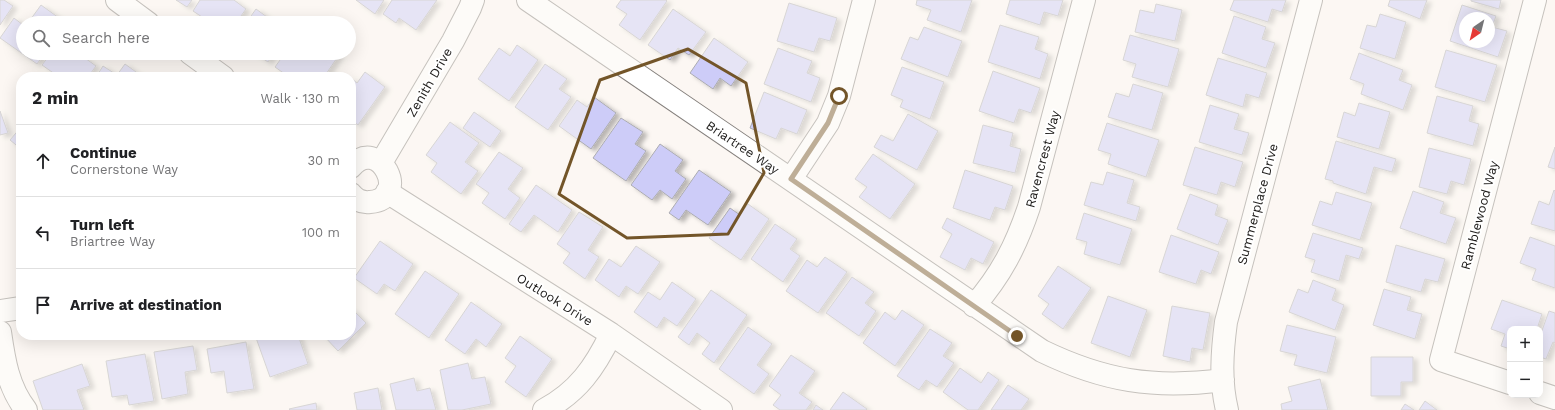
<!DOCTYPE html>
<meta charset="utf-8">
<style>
:root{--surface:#fff;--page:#f2f2f2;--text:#202124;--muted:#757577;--line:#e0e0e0}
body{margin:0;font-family:"Work Sans",sans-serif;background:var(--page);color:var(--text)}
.controls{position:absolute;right:12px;bottom:12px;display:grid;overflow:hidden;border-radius:8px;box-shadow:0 4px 16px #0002}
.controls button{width:36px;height:36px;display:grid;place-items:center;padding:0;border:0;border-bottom:1px solid var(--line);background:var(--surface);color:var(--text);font:20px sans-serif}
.compass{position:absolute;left:1459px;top:12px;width:36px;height:36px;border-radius:50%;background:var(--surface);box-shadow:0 4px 16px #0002;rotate:215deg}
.stop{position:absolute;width:12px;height:12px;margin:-9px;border:3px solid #735529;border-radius:50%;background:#fff}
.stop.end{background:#735529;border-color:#fff;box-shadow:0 1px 4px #0008}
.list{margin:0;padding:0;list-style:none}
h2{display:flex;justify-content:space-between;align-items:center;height:52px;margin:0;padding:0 16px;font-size:17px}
h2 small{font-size:13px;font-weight:400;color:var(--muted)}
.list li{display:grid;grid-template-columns:26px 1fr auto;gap:12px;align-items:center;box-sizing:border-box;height:72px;padding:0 16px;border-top:1px solid var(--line)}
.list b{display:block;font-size:15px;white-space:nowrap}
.list p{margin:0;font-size:13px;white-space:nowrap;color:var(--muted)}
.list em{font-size:13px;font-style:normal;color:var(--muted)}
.icon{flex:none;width:22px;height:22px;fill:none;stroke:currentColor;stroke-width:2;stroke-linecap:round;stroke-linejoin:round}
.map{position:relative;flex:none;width:1555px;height:410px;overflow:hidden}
.search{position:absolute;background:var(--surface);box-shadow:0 4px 16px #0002;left:16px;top:16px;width:340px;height:44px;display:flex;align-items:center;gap:10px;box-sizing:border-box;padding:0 14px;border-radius:22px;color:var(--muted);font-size:15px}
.panel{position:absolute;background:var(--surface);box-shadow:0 4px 16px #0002;left:16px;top:72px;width:340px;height:268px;border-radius:16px}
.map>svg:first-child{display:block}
</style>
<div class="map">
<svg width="1555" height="410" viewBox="0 0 1555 410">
<defs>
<filter id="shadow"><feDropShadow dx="4.5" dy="2.5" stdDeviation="2" flood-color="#0004"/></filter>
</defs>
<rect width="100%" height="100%" fill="#fcf7f3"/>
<!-- building -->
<path fill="#cdccf8" stroke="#acacb1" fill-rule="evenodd" filter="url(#shadow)" d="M0,0h4l9,6 -13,19z
M176,0h16l-5,7z
M200,0h34l12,9 -10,14h-25l-18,-12z
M356,0h28l-9,14z
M392,0h45l-21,30 -17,-12 -3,5 -13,-9z
M621,0h45l1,1 -27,39 -21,-15 8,-11 -11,-7z
M917,0h55l-11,32 -34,-12 4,-10 -15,-5z
M1010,0h53l-5,16 -14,-4 -4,13 -34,-11z
M1234,0h52l-4,12 -10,-3 -4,13 -38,-12z
M1390,0h37l-7,19 -32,-13z
M1471,0h30l-2,9 -28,-8z
M789,3l48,15 -7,23 -11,-3 -5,14 -37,-11z
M1156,4l26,6 -7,31 -40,-9 5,-22 14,3z
M41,5l25,18h-38z
M1462,5l34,11 -4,11 15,4 -9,26 -48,-16zM1465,18h24v24h-24z
M256,9l11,8 -4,6h-17z
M673,9l33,23 -17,23 -11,-7 -8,12 -22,-15z
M1380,14l26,8 -11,37 -35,-11 7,-23 9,2z
M1234,16l32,11 -4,12 13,4 -9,25 -44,-15z
M14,18l9,7v28h22l-8,11 -37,-26z
M1000,25l39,12 -4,12 13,5 -8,25 -52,-17z
M924,27l38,14 -14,36 -47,-18 9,-22 8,3z
M1130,35l49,14 -11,38 -36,-10 4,-13 -13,-4z
M714,38l34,24 -17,24 -11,-8 -7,11 -23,-16z
M517,45l21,15 -29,41 -31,-22 21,-31 11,8z
M778,48l34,13 -5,12 13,5 -9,24 -47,-18z
M1446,50l51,15 -12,37 -50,-15z
M51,53h27l18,13 -8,11h-29l-17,-12z
M254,53h20l-6,9z
M285,53h14l8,5 4,-5h25l3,2 -15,22h-35l-14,-10z
M1359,53l44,17 -4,10 13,5 -9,25 -42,-16 3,-10 -14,-5z
M1218,58l49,15 -8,25 -13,-4 -3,13 -37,-12z
M125,64l18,13h-47l7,-11 14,9z
M545,64l22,15 -8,10 12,8 -23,33 -33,-23z
M902,67l42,15 -14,37 -30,-12 3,-7 -12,-5z
M993,71l47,17 -9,25 -12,-4 -5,14 -35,-12z
M365,72l20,15 -27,38 -7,-5v-42l6,5z
M1133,84l30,9 -11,37 -44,-13 8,-24 13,4z
M764,92l43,18 -10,24 -16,-6 -5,11 -26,-11z
M1437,96l36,10 -4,15 10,3 -6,22 -46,-13z
M594,97l22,16 -25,36 -32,-23 18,-26 10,7z
M1359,103l31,9 -11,37 -42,-12 7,-25 11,4z
M1210,105l29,9 -5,15 15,4 -7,22 -43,-13z
M0,111l8,22 -8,2z
M474,112l27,19 -11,16 -27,-19z
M908,114l30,17 -21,39 -43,-23 7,-12 12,6z
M621,118l22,14 -8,12 11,7 -20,30 -33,-23z
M450,122l29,21 -14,19 13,9 -17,23 -30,-22 6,-9 -11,-8z
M1107,123l52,17 -13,37 -38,-13 3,-10 -13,-4z
M983,125l30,8 -3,13 11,3 -6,24 -42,-10z
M21,127v22l-11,-9z
M1336,141l60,18 -4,13 -18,-5 -8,27 -33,-11v-2l-8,-2z
M660,144l23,16 -8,11 11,8 -14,20 -12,-9 -8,10 -21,-15z
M1195,147l48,15 -8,25 -14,-5 -4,13 -34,-10z
M1555,147v22l-7,-2z
M1429,148l42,11 -7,26 -13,-4 -4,13 -28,-7z
M499,152l24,16 -15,21 12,9 -15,21 -23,-16 7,-10 -13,-9z
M873,154l42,30 -25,35 -31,-22 8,-10 -12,-8z
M699,170l32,22 -23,33 -22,-15 -7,10 -10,-7z
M965,170l48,16 -8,24 -10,-3 -5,13 -37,-12z
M1107,172l27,8 -7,23 13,4 -4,14 -52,-16 7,-23 12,3z
M536,185l36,25 -14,22 -24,-17 -13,17 -12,-8z
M1554,190l1,1v40l-24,-7 8,-23 10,4z
M1413,191l31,11 -4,11 16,5 -10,26 -46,-16z
M1336,192l36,11 -12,37 -48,-15 8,-24 12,4z
M1190,194l28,11 -3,10 13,5 -10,25 -41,-16z
M748,204l21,15 -28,41 -32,-22 21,-30 10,7z
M579,212l24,15 -15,23 11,7 -14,22 -22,-16 7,-10 -13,-9z
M1084,213l48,16 -12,36 -36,-11 3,-12 -11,-3z
M947,218l47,24 -11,22 -12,-6 -6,12 -25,-13 12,-23 -10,-6z
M775,224l22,15 -7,10 10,7 -17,26 -32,-23z
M1313,233l50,15 -4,11 -13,-4 -7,26 -28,-9 4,-12 -10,-3z
M1171,235l48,17 -8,22 -10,-4 -5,14 -37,-12z
M1530,237l25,9v42l-23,-8 4,-11 -16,-6z
M380,241l33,23 -18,27 -11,-7 -7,10 -23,-16z
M1396,245l49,14 -7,23 -13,-3 -4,13 -35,-10z
M636,246l24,16 -22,32 -12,-8 -7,11 -24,-17 14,-21 12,8z
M825,257l22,15 -29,41 -32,-22 21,-31 10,7z
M1058,266l33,22 -28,41 -21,-15 7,-10 -11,-8z
M425,271l34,23 -30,44 -34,-24z
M852,277l22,15 -9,11 11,8 -17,25 -33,-23z
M1313,280l23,9 -4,11 12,5 -9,25 -46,-18 9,-23 10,4z
M672,282l24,17 -19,27 -13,-9 -7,11 -23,-16 14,-20 12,8z
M1384,289l27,8 -4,13 15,4 -7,25 -42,-14z
M711,290l36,25 -33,48 -12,-9 8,-11 -13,-10 -8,12 -11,-8z
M1108,296l39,14 -17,47 -39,-14z
M1502,300l40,14 -5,15h-27v20l-9,-3 4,-12 -14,-5z
M471,302l31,22 -16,23 -10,-8 -11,15 -20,-14z
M1172,306l38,7 -7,37 -11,-2 -2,14 -27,-6z
M351,308l15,15 -28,28 -15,-16h28z
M902,310l22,15 -29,41 -32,-23 22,-31 10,8z
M1549,311l6,2v30l-2,-1 -7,17 -6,-2v-21z
M1287,325l49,12 -9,36 -33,-8 3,-10 -17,-4z
M748,327l24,17 -15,21 12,9 -15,20 -35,-25z
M930,329l22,14 -9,13 11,7 -17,24 -11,-7 -7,10 -22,-14z
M255,335h43l10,29 -38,13z
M520,336l32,23 -26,38 -21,-15 11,-16 -11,-8z
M246,342l8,47 -27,4 -3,-22 -13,2 -4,-24z
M193,346l4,24 -12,2 3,22 -26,5 -8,-47z
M145,354l9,47 -25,4 -2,-10 -15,2 -6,-36z
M791,355l24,16 -16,22 13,9 -6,8h-26l-7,-5 8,-10 -12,-9z
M1371,357h42v25h-12v14h-30z
M468,363l4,16 13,-2 6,27 -29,6h-14l-8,-40z
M82,364l8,22 -13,4 7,20h-41l-10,-29z
M960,368l21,15 7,-11 11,8 -21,30h-10l-25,-18z
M414,378l3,13 13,-3 6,22h-40l-6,-26z
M1320,379l8,31h-46l-1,-6 11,-3 -4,-14z
M1008,385l21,14 -8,11h-30z
M378,388l4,22h-25l-3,-17z
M843,392l24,17 -1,1h-36z
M1425,401l12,9h-18z
M316,403l1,7h-27l-1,-1z
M1405,404l9,6h-13z
M816,405l7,5h-10z"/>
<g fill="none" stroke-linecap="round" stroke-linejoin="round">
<defs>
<path id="street" d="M117,0l31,23
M528,0l514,351c62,30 112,38 181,29
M190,53l33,24
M791,179l37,-56 11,-27 25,-96
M387,192l224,142 110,76
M974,306c27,-31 42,-60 55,-99l55,-207
M0,332c4,28 8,55 26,78
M1510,383l-69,-23 94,-360
M1540,393l15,5
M544,410c34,-18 51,-43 67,-76
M1227,410c-7,-29 -5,-58 -1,-88l85,-322"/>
<path id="secondary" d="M381,163l72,-122 17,-33 3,-8
M351,167c28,-33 61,32 19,35 -8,1 -14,-2 -19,-8
M0,311l21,-3"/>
</defs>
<!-- street casing -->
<use href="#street" stroke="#85807d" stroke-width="24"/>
<!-- secondary casing -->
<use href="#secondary" stroke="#85807d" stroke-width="24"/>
<!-- street -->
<use href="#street" stroke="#fff" stroke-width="22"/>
<!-- secondary -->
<use href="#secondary" stroke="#fff" stroke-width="22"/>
</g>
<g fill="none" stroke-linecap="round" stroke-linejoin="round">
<!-- route -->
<path stroke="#735529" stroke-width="5" d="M839,96l-11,27 -37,56 226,157"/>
</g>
<!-- marked area -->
<path d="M0 0H1555V410H0ZM688,49l58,34 18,90 -36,61 -101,4 -68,-44 41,-114z" fill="#fcf7f3" fill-opacity=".55" fill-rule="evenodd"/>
<path fill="none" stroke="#735529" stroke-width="3" stroke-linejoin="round" d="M688,49l58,34 18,90 -36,61 -101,4 -68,-44 41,-114z"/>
<g text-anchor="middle" stroke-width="4" stroke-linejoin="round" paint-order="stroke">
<!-- street labels -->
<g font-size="13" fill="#1e1c1a" stroke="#fff">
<text transform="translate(429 82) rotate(-60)" y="5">Zenith Drive</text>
<text transform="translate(743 147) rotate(34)" y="5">Briartree Way</text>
<text transform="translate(1042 159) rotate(-75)" y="5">Ravencrest Way</text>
<text transform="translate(1257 204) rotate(-75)" y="5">Summerplace Drive</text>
<text transform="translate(1479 215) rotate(-75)" y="5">Ramblewood Way</text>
<text transform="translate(555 299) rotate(32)" y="5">Outlook Drive</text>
</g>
</g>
</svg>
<div class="controls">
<button>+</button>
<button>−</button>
</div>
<svg class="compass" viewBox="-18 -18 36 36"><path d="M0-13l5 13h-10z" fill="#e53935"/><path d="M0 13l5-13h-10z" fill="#757577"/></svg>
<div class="stop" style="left:839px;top:96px"></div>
<div class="stop end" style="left:1017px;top:336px"></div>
<div class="search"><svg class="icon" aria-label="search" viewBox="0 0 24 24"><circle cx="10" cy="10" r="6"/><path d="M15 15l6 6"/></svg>Search here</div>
<section class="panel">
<h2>2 min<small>Walk · 130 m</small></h2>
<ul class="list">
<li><svg class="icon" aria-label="ahead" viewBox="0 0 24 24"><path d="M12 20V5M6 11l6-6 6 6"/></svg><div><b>Continue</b><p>Cornerstone Way</p></div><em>30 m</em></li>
<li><svg class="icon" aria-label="left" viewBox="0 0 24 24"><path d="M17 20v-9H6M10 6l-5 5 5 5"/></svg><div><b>Turn left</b><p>Briartree Way</p></div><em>100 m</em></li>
<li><svg class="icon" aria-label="arrive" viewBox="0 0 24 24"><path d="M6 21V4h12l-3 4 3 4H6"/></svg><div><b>Arrive at destination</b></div></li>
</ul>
</section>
</div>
